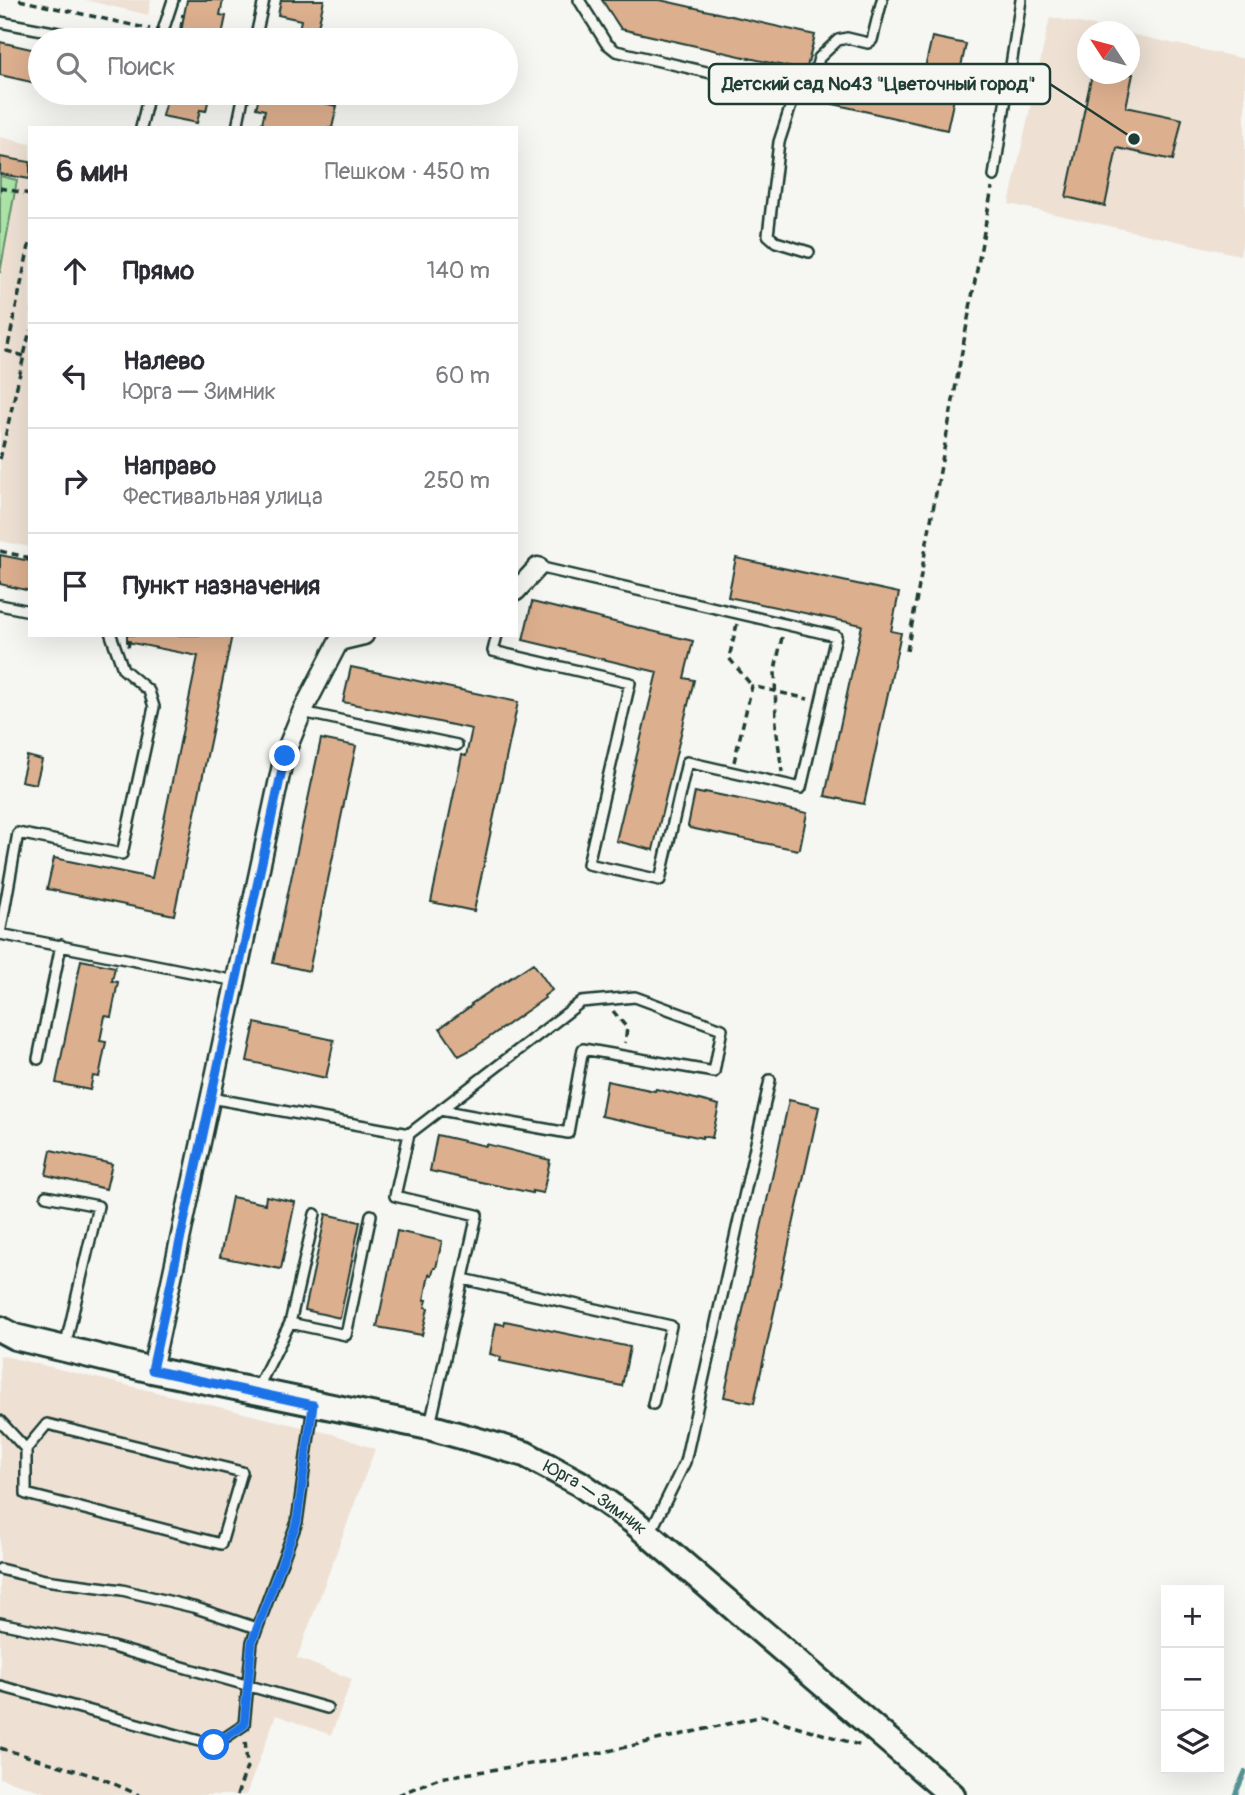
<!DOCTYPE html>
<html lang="ru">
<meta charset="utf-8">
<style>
:root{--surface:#fff;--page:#f2f2f3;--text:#2b2b33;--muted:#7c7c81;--line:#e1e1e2}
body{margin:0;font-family:Pangolin,sans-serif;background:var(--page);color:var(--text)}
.controls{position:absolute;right:21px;bottom:21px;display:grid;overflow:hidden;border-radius:0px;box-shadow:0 7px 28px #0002}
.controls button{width:63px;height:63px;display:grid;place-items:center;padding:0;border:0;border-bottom:2px solid var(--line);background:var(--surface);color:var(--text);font:35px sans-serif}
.compass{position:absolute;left:1077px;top:21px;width:63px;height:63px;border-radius:50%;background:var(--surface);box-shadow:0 7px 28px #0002;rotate:306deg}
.stop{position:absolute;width:21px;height:21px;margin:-16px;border:5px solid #1a73e8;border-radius:50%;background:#fff}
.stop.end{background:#1a73e8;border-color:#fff;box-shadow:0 2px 7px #0008}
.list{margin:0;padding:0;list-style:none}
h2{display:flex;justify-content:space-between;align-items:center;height:91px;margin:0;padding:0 28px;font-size:30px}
h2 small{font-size:23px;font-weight:400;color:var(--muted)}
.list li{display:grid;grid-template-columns:46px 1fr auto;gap:21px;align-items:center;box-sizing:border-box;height:105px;padding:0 28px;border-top:2px solid var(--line)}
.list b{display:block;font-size:26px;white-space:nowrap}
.list p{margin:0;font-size:23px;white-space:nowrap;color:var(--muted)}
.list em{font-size:23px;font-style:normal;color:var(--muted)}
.icon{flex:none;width:38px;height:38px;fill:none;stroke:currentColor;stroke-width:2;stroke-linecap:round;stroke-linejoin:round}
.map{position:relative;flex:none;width:1245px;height:1795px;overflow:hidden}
.search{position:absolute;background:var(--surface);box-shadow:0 7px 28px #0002;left:28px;top:28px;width:490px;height:77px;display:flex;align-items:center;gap:18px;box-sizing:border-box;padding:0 24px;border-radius:38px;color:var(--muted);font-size:26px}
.panel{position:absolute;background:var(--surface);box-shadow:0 7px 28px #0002;left:28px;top:126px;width:490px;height:511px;border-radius:0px}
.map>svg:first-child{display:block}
</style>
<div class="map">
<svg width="1245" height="1795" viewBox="0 0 1245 1795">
<rect width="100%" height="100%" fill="#f6f6f2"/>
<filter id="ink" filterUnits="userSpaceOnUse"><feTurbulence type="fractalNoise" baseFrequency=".0143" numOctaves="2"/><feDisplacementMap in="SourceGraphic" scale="14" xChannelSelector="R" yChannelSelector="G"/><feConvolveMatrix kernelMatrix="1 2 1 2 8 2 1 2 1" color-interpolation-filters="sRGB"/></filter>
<g filter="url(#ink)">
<!-- built -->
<path fill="#eee1d4" d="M85,0h66l-3,15z
M1050,17l68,14 -30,1v42h42v-40l115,25v170l-5,26 -231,-51z
M0,137l30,7v403l-30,-6z
M0,1355l336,80 39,14 -78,209 55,21 -21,56 -55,-20 -30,80h-193l-53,-17z"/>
<!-- green -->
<path fill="#ace4a8" stroke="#66906e" stroke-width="2" d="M0,176l17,4 -17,93z"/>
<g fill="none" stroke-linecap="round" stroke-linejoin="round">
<!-- stream -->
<path stroke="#579395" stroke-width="5" d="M1235,1795l10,-23"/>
</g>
<!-- building -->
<path fill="#dcaf8e" stroke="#1f3d34" stroke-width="2" d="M187,0h36l-3,15 6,1 -5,24h-42z
M281,0h43l-6,27 31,8v5h-52l4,-20 -23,-5z
M602,0h58l155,35 -9,36 -185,-42z
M932,37l34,7 -19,86 -131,-30 9,-36 96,22z
M0,42l40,9v33l-40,-9z
M1092,74h41l-7,33 56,12 -9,41 -56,-12 -12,58 -39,-9z
M174,93h36l-4,18 -6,-1 -3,13 -35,-7 5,-20 6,1z
M260,93h30v3l47,10 -5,22h-71l4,-18 -9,-2z
M0,157l30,5v17l-30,-5z
M0,555l30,6v30l-30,-7z
M736,558l163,35 -8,38 10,2 -37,171 -39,-8 37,-171 -134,-28z
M532,602l161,39 -9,37 10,2 -41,170 -37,-9 41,-169 -134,-32z
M127,635h105l-58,280 -127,-26 7,-31 98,20 46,-222 -71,-14z
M351,667l167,35 -44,209 -43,-9 31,-147 4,1 6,-27 -129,-27z
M321,739l35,7 -47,225 -36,-8z
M27,756l15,4 -6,24 -15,-3z
M695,792l9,2 1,-2 102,21 -7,35 -2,2 -108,-22 -2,-2z
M81,960l34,7 -3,14 6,1 -7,35 -6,-1 -5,25 6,1 -7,35 -6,-1 -3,14 -34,-7z
M533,963l19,27 -8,6 1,2 -71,50 -15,8 -19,-28 32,-23 -1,-1z
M255,1023l79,17 -8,38 -79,-17z
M607,1081l48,10 1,-2 63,16 -7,33 -10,-2v2l-101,-22z
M789,1100l30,7 -65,296 -30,-6z
M437,1135l49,11v-2l64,16 -7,33 -11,-2v2l-102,-22z
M51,1150l61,14 -6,25 -60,-14z
M266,1196l29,6 -14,67 -61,-12 12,-60 33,7z
M326,1214l34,8 -20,96 -35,-8z
M397,1231l45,10 -6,27h-2l-2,7 -3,-1 -5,26h3l-2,7 3,1 -6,27 -45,-8z
M505,1321l125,26 -8,39 -122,-25 1,-4 -11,-3 6,-31 8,2z"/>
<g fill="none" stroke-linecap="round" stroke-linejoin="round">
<defs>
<path id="lane" d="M579,0l27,43 10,8 190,44 5,-7 8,-30 19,-18 9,-2 21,5 4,-3 10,-40
M0,22l96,18
M160,40l13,-40
M255,40l9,-40
M795,93l-16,49 -11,93 8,7 33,10
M141,128l8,-35
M237,128l7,-35
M994,176l27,-176
M0,605l30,6
M111,635l12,34 26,22 5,16 -32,147 -104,-21 -18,101 236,47
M497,635l-4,16 137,32 -42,181 72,16 27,-118 114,26 35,-152 -298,-69
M302,712l155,33
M38,1059l23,-114
M211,1098l198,36 172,-132 54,-5 87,32 -8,43 -131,-23 -15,84 -128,-23
M409,1134l-14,62 82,19 -47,210
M46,1196l52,10 -33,141
M463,1279l208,47 -18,78
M290,1323l56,12 25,-120
M257,1389l33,-66 25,-109
M0,1421l26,28v45l195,50 21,-72 -195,-48 -21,25
M650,1533l35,-71 85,-382
M0,1569l45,11 77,10 71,17 64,21
M0,1623l109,23 218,62
M0,1686l214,59 30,-20 8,-83 45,-120 16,-116"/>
<path id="street" d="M516,591l22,-24
M152,1370l132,-614 18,-44 37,-71 25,-6"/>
<g id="secondary">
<path id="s1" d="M0,1329l15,8 137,33 277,57 96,27 54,29 54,38 319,274"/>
</g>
</defs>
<!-- lane casing -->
<use href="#lane" stroke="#1f3d34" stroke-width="14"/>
<!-- street casing -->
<use href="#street" stroke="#1f3d34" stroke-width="23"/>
<!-- secondary casing -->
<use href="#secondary" stroke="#1f3d34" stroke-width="30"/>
<!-- path -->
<path stroke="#1f3d34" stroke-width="3.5" stroke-dasharray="7 5" stroke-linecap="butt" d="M19,0l131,29
M175,35l5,1 3,-22
M0,188l30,6
M24,356l-17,-5 23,-110
M0,459l30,-129
M0,551l30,7
M737,624l-8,34 23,28
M782,637l-7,33 1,56 6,46
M128,647l3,-12
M907,651l85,-463
M734,762l18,-76 56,13
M613,1011l14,17 -2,15
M0,1748l101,30 38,17
M237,1795l10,-28 -2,-29
M398,1795l41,-17 156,-24 168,-38 99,30"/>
<!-- lane -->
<use href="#lane" stroke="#f6f6f2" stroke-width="9"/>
<!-- street -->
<use href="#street" stroke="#f6f6f2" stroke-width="18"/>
<!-- secondary -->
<use href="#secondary" stroke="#f6f6f2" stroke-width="24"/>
</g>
</g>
<g fill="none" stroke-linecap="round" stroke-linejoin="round" filter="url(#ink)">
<!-- route -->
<path stroke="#1a73e8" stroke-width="9" d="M214,1745l30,-20 8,-83 45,-120 16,-117 -161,-35 133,-614"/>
</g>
<g text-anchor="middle" stroke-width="5" stroke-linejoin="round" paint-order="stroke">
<!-- street labels -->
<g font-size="18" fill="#1f3d34" stroke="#f6f6f2">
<text dy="6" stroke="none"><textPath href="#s1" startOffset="623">Юрга — Зимник</textPath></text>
</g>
</g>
<!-- callouts -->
<path fill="none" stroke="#1f3d34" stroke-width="2.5" d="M1134 139L1050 84"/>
<circle fill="#1f3d34" stroke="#f6f6f2" stroke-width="2.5" cx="1134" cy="139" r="7"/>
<rect fill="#f6f6f2" stroke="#1f3d34" stroke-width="2.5" x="709" y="64" width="341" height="40" rx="7"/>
<g font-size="19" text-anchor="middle" font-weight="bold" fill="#1f3d34">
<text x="879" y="90">Детский сад №43 "Цветочный город"</text>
</g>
</svg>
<div class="controls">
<button>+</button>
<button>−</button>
<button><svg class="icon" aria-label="layers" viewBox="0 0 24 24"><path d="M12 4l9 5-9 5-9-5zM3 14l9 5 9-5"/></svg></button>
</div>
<svg class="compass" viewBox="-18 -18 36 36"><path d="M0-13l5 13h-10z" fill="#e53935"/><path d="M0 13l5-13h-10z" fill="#7c7c81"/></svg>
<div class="stop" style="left:214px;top:1745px"></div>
<div class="stop end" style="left:285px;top:756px"></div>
<div class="search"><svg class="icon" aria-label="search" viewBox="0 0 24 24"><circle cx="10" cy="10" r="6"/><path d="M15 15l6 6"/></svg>Поиск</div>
<section class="panel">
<h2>6 мин<small>Пешком · 450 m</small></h2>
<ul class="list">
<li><svg class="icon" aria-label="ahead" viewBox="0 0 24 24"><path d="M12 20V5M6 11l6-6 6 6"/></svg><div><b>Прямо</b></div><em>140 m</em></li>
<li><svg class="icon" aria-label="left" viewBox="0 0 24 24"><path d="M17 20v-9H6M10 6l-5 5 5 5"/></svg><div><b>Налево</b><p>Юрга — Зимник</p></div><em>60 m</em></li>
<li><svg class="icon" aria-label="right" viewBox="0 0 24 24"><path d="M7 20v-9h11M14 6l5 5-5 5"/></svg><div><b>Направо</b><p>Фестивальная улица</p></div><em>250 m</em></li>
<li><svg class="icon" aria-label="arrive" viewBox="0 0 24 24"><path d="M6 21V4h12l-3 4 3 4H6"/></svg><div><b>Пункт назначения</b></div></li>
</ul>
</section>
</div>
